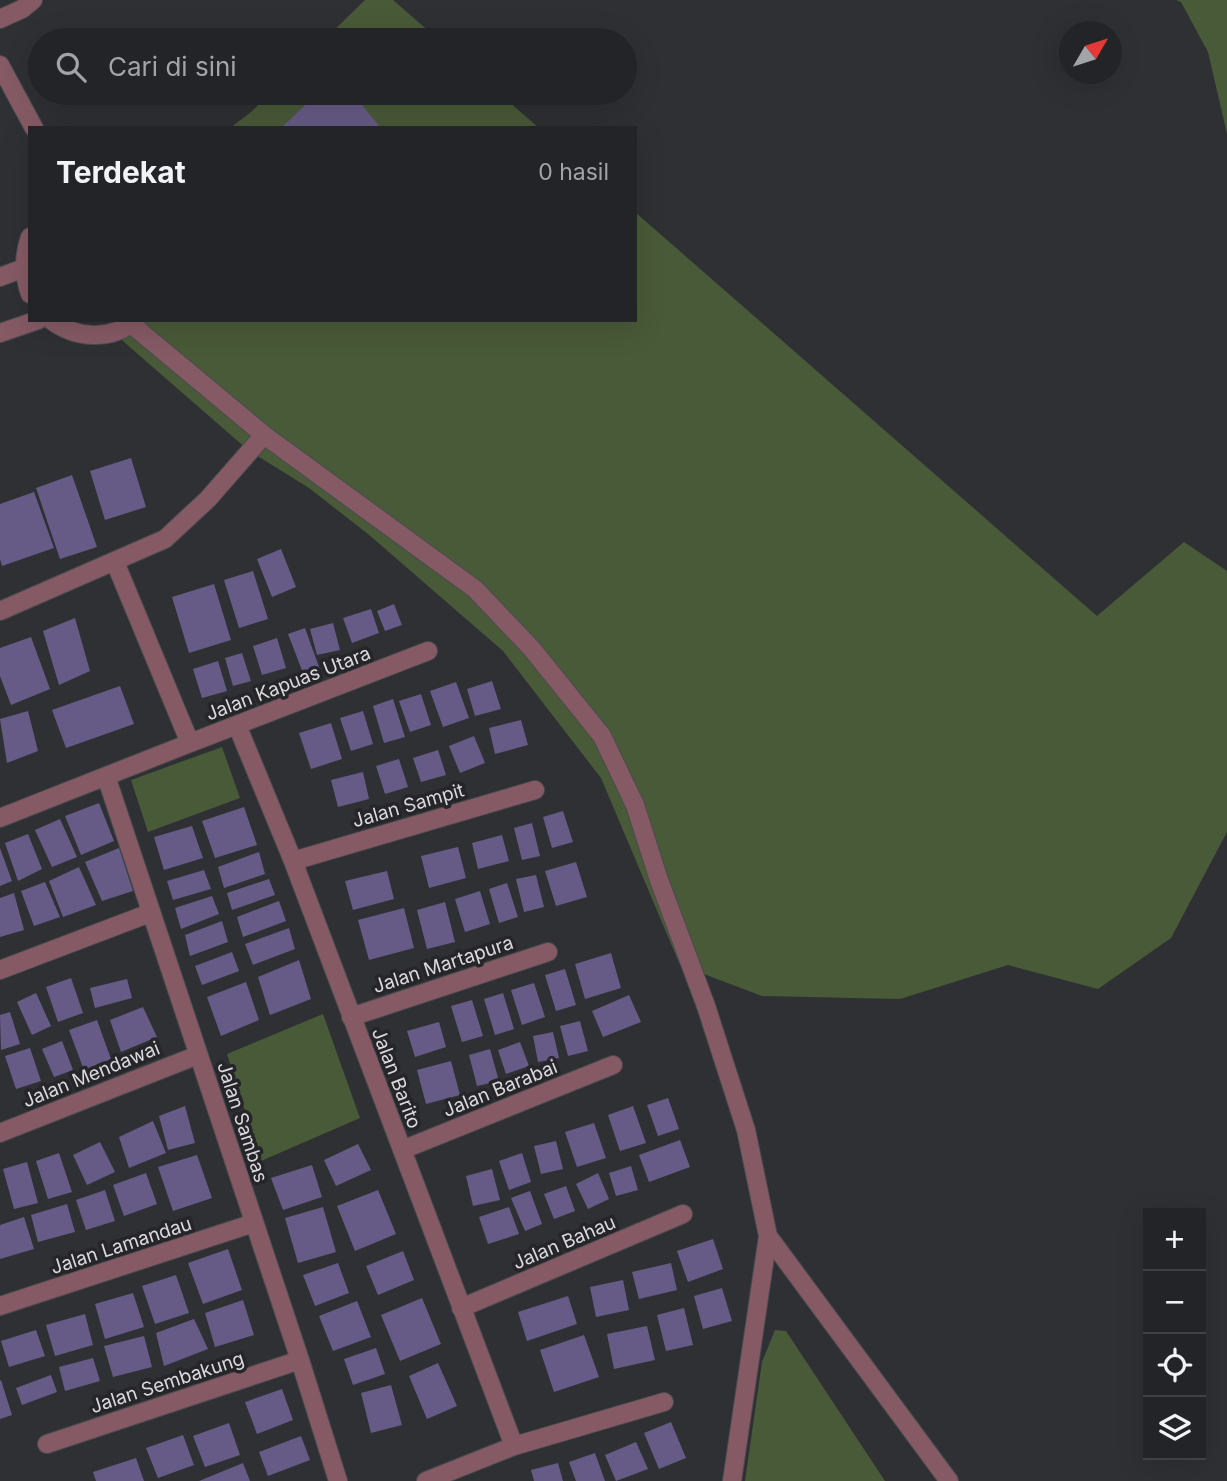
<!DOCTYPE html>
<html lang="id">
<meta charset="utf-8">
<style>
:root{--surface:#232427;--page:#2f3033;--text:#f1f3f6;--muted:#a3a4a7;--line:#404144}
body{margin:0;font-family:Inter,sans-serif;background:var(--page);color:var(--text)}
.controls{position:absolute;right:21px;bottom:21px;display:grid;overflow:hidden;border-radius:0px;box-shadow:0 7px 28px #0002}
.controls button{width:63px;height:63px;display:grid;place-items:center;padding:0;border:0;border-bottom:2px solid var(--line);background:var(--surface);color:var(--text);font:35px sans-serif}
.compass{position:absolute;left:1059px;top:21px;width:63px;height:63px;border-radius:50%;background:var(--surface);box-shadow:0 7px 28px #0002;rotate:51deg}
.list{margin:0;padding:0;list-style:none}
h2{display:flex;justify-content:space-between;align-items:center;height:91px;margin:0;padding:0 28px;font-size:30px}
h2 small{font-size:23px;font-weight:400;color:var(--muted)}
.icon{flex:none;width:38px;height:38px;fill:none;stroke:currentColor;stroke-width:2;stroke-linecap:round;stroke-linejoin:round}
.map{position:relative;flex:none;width:1227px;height:1481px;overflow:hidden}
.search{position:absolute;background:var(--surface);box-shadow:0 7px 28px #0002;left:28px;top:28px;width:609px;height:77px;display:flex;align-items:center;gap:18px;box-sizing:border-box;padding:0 24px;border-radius:38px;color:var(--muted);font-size:26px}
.panel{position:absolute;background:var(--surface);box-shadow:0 7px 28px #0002;left:28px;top:126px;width:609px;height:196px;border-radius:0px}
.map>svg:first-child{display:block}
</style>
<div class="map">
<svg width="1227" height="1481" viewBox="0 0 1227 1481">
<rect width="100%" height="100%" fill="#2f3034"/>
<!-- green -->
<path fill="#495a38" d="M365,0h28l46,40h-115z
M1176,0h51v134l-19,-82 -27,-50z
M271,93h228l40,35h-309l21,-16z
M635,212l462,404 87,-74 43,29v261l-56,106 -73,51 -90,-24 -108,34 -138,-3 -82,-31 -79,-187 -98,-127 -135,-117 -59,-46 -61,-38 -132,-115 6,-15h513z
M222,747l18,51 -92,34 -17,-52z
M323,1014l37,104 -99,43 -34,-107z
M775,1330l11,1 99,150h-140l17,-119z"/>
<!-- building -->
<path fill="#665b86" d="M318,93h34l29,35h-100z
M131,458l15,49 -41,13 -15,-49z
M72,475l25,72 -37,12 -24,-71z
M34,492l20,56 -52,18 -2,-7v-55z
M281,549l15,38 -24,10 -15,-38z
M253,571l15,48 -29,9 -15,-48z
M214,584l17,56 -42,13 -17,-56z
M394,604l8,21 -17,6 -8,-20z
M371,609l8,24 -27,10 -9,-25z
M75,618l15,53 -31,14 -16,-54z
M333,623l7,27 -23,5 -7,-26z
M305,628l14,39 -16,6 -15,-39z
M31,637l19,52 -39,16 -11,-29v-28z
M277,638l9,30 -24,7 -9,-29z
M242,653l9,28 -18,5 -8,-28z
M218,661l9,30 -25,7 -9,-29z
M492,681l9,28 -26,7 -8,-27z
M456,682l13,36 -26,9 -13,-36z
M120,686l14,38 -68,24 -14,-38z
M421,694l10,31 -21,7 -11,-31z
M393,699l12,38 -21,6 -11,-37z
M28,711l10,40 -31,12 -7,-44z
M363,711l10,33 -22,7 -11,-33z
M521,720l7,25 -33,9 -6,-26z
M331,723l11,36 -31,10 -12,-36z
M474,736l11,27 -25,10 -11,-27z
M438,750l8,25 -25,7 -8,-24z
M399,759l9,28 -23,7 -9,-28z
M363,772l6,27 -31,8 -7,-27z
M99,803l15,38 -33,14 -16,-39z
M244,807l13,38 -42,13 -13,-37z
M563,811l10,31 -21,6 -9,-31z
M60,819l17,38 -25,10 -17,-37z
M532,823l8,33 -18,4 -8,-32z
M192,826l11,32 -39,12 -10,-33z
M28,834l14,35 -24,12 -13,-38z
M502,835l7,26 -31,8 -6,-26z
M458,847l8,31 -37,10 -8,-32z
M0,848l12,33 -12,5z
M119,848l14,43 -31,10 -17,-39z
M259,852l6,22 -41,14 -6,-21z
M576,862l11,35 -31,9 -11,-35z
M79,867l17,38 -33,12 -14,-36z
M204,870l7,19 -38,11 -6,-19z
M387,871l7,28 -41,11 -8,-29z
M536,875l8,32 -20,5 -8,-33z
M269,879l6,16 -43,15 -5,-17z
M45,882l15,35 -26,9 -13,-35z
M507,883l11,34 -19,6 -10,-34z
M480,891l10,33 -25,8 -10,-33z
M14,893l10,37 -24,7v-39z
M212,896l7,18 -38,15 -6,-21z
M279,901l7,20 -43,16 -6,-20z
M445,902l10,40 -28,7 -10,-39z
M404,908l10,40 -45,12 -11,-40z
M222,921l6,21 -38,14 -5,-21z
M289,928l6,21 -42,16 -8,-21z
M232,952l7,19 -37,14 -7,-19z
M611,953l10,35 -36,11 -10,-35z
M299,960l12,39 -41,16 -12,-38z
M565,969l11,36 -20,6 -11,-36z
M71,978l12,35 -25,9 -12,-35z
M127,979l5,19 -37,10 -5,-20z
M246,982l13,38 -38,16 -14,-39z
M534,983l11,34 -23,8 -11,-35z
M36,993l15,33 -19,9 -15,-33z
M503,993l11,36 -19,6 -11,-36z
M629,995l12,27 -38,15 -11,-26z
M472,1000l11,36 -21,6 -11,-36z
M143,1007l14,30 -36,15 -11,-32z
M10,1012l10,32 -19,6 -1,-35z
M97,1020l14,39 -27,11 -15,-40z
M580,1021l8,30 -20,5 -8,-30z
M439,1022l7,25 -31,10 -8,-26z
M553,1032l6,26 -21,4 -5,-26z
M62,1041l11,29 -19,7 -12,-28z
M520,1042l9,24 -23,8 -8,-24z
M30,1048l11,33 -25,8 -11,-33z
M490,1049l9,32 -22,5 -8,-31z
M451,1061l9,34 -34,9 -9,-34z
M668,1098l11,31 -21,7 -11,-31z
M185,1106l10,37 -27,7 -9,-34z
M633,1106l13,37 -26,8 -12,-36z
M153,1121l13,32 -37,15 -10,-31z
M594,1123l12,35 -29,9 -12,-35z
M680,1140l10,27 -41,15 -10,-27z
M556,1141l7,28 -22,5 -7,-28z
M100,1142l15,30 -28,13 -14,-30z
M358,1144l13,26 -35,16 -12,-26z
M59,1153l13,39 -24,7 -12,-38z
M522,1153l9,29 -22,8 -10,-29z
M197,1155l15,43 -39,13 -15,-44z
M27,1162l11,41 -24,6 -11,-40z
M312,1165l10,32 -39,13 -12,-32z
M631,1166l7,24 -22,6 -7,-23z
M492,1169l8,31 -27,6 -7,-30z
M146,1173l11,31 -33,12 -11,-31z
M598,1173l11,26 -21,10 -12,-25z
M566,1186l9,25 -21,8 -10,-25z
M105,1190l10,31 -29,9 -10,-30z
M378,1190l18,44 -41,17 -18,-45z
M530,1191l12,33 -17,7 -14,-33z
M67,1204l8,28 -37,10 -7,-27z
M323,1207l13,45 -38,11 -13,-45z
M509,1207l10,27 -31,10 -9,-27z
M24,1217l10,32 -34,10v-34z
M713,1239l10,30 -35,13 -11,-31z
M228,1249l14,41 -39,14 -15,-41z
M403,1251l11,29 -36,15 -12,-29z
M338,1263l11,30 -34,13 -12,-31z
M671,1263l6,27 -38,9 -7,-27z
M176,1275l13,38 -34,11 -13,-38z
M623,1280l6,30 -33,7 -6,-30z
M722,1288l10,33 -29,8 -9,-33z
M133,1293l11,34 -39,12 -10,-35z
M568,1296l9,28 -50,17 -9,-29z
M422,1298l19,46 -41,17 -19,-46z
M243,1300l11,35 -39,12 -10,-34z
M357,1301l14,36 -38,14 -14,-35z
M684,1308l9,37 -27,6 -9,-36z
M85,1314l8,31 -38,11 -9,-31z
M194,1319l14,30 -44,17 -8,-33z
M647,1326l8,34 -41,9 -7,-35z
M36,1330l9,26 -36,11 -8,-26z
M584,1335l15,42 -45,15 -14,-42z
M144,1336l8,31 -39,10 -9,-31z
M376,1348l9,26 -32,11 -9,-26z
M93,1358l7,23 -35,10 -6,-24z
M438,1363l19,43 -30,13 -18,-43z
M51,1375l6,17 -35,13 -6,-17z
M1,1380l11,35 -12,4v-38z
M391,1385l11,40 -31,8 -10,-40z
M282,1389l11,31 -36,14 -12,-32z
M671,1422l15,36 -27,11 -15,-36z
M229,1423l11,32 -35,12 -12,-31z
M183,1435l11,30 -36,13 -12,-30z
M301,1436l9,24 -42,16 -9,-24z
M636,1442l12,27 -32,12 -11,-26z
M595,1453l10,28h-29l-7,-19z
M136,1458l8,23h-48l-3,-9z
M243,1463l7,18h-51z
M558,1463l5,18h-29l-3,-11z"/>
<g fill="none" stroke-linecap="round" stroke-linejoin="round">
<defs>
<path id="street" d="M0,19l22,-10 11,-9
M0,65l34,63
M30,237c-7,20 -7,37 0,57
M0,277l24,-9
M51,320c25,19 60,21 85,0
M131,324l133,111 211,154 57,60 70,87 33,69 24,75 47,126 40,124 22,106 -36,245
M0,333l38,-13
M115,562l75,181 238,-92
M0,611l165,-72 43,-40 56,-64
M237,725l56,136 221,585
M106,776l194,584 38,121
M0,818l190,-75
M293,861l242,-71
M0,970l150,-57
M351,1017l197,-65
M0,1133l198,-78
M402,1150l211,-85
M768,1236l181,245
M0,1306l254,-83
M461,1308l222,-94
M47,1444l253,-84
M426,1481l88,-35 150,-44"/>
</defs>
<!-- street casing -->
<use href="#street" stroke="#4a4b4f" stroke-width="20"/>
<!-- street -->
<use href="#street" stroke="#855a65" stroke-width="18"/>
</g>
<g text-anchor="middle" stroke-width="7" stroke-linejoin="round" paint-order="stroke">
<!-- street labels -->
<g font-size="19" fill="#dadadd" stroke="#26262a">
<text transform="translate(288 683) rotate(-21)" y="7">Jalan Kapuas Utara</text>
<text transform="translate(408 805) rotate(-16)" y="7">Jalan Sampit</text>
<text transform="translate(443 964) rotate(-18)" y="7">Jalan Martapura</text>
<text transform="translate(91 1074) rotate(-22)" y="7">Jalan Mendawai</text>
<text transform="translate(397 1078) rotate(69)" y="7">Jalan Barito</text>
<text transform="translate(500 1088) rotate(-22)" y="7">Jalan Barabai</text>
<text transform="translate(243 1122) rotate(72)" y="7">Jalan Sambas</text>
<text transform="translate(564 1242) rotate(-23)" y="7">Jalan Bahau</text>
<text transform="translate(121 1245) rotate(-18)" y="7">Jalan Lamandau</text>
<text transform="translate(167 1382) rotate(-18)" y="7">Jalan Sembakung</text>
</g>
</g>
</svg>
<div class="controls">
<button>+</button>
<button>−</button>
<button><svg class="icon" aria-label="locate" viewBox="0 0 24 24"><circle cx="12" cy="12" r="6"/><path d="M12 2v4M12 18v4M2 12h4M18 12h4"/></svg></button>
<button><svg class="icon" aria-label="layers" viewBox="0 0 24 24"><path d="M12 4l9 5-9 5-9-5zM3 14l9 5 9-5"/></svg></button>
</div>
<svg class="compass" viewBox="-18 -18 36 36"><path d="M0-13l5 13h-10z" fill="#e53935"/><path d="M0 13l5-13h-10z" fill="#a3a4a7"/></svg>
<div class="search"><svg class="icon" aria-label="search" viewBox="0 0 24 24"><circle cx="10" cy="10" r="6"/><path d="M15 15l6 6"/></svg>Cari di sini</div>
<section class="panel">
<h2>Terdekat<small>0 hasil</small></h2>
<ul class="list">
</ul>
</section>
</div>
